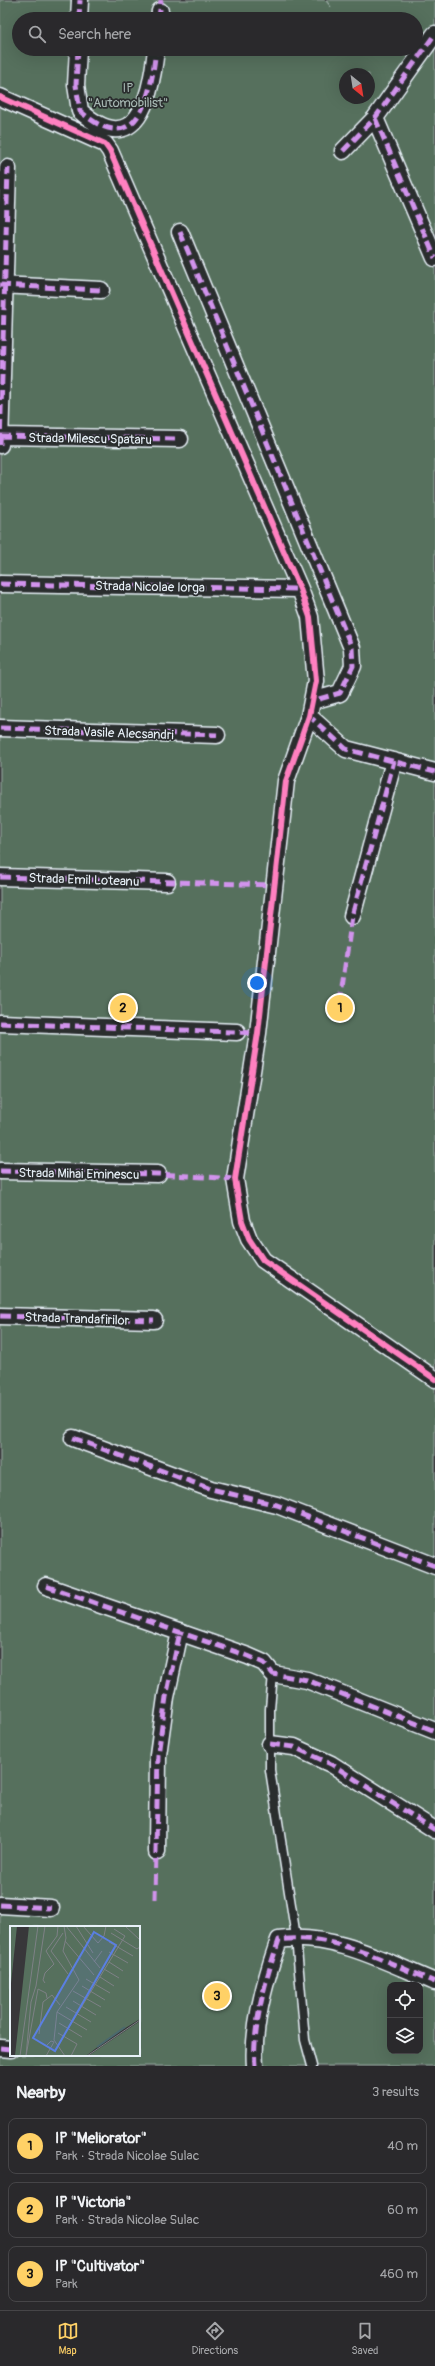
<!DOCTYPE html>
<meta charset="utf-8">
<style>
:root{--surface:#2a292c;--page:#323134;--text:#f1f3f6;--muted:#a5a6a9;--line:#464548;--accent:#ffd166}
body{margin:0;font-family:Pangolin,sans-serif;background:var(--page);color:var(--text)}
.controls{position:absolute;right:12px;bottom:12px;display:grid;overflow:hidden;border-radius:8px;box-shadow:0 4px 16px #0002}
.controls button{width:36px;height:36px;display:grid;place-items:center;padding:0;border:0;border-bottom:1px solid var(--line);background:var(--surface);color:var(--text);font:20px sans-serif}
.compass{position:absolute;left:339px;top:68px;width:36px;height:36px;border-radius:50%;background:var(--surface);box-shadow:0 4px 16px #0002;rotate:150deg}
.you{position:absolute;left:257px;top:983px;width:14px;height:14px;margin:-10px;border:3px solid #fff;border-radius:50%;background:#1a73e8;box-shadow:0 0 0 6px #1a73e833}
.badge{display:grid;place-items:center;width:26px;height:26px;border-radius:50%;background:var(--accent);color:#111;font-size:13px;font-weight:700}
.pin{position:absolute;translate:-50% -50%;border:2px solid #fff;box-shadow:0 1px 4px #0006}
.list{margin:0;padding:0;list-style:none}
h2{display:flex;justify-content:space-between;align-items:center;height:52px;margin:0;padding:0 16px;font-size:17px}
h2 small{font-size:13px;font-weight:400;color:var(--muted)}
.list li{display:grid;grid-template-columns:26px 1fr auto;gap:12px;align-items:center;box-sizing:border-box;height:56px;margin:0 8px 8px;padding:0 8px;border:1px solid var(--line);border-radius:8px}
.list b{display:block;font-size:15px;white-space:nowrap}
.list p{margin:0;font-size:13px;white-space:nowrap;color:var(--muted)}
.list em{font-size:13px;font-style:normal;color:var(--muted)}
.icon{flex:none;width:22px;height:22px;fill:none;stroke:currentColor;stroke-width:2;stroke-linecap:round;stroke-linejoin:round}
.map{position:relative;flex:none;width:435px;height:2066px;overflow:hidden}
.search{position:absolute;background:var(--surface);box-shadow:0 4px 16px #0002;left:12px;right:12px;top:12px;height:44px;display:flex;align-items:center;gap:10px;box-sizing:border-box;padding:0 14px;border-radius:22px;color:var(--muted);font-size:15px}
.sheet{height:244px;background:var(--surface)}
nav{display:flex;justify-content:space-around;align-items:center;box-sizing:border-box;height:56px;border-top:1px solid var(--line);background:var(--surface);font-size:11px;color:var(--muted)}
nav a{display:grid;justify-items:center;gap:2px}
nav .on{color:var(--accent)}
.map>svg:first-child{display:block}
</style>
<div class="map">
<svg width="435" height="2066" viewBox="0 0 435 2066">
<rect width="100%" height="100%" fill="#38373a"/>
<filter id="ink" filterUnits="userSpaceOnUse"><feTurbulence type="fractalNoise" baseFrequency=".025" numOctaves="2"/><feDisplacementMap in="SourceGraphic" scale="8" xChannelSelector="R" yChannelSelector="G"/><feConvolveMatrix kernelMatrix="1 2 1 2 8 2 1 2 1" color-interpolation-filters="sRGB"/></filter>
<g filter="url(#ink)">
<!-- green -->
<path fill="#56705d" stroke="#9fb0aa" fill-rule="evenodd" d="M0,0h325l6,7 -5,-7h109v2066h-435zM19,19h397v30h-397zM345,74h24v24h-24zM11,1927h128v128h-128zM390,1985h30v66h-30z"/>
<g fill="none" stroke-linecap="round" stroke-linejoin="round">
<defs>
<path id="lane" d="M273,1674l-3,35v61l26,167 9,103 7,26"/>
<path id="street" d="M79,19l1,-19
M159,19l1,-8
M78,49l-2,36 4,26c57,50 71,-14 76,-62
M0,97l105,47 5,7 190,438 10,28 6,64 -7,35 -23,65 -28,252 -23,146 7,42 7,18 14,21 172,119
M375,118l60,140
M343,151l32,-33 60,-84
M180,232l172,416 1,18 -13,27 -28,8
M0,285l101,5
M0,436l180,3
M0,445l8,-277
M0,584l300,5
M309,716l37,33 89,23
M0,728l217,7
M0,877l167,5
M352,916l42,-155
M0,1023l237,9
M0,1171l158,3
M0,1316l154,4
M73,1438l138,51 66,16 158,61
M46,1586l202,70 16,7 9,11 34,6 128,51
M270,1744l24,3 37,17 104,66
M157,1852l1,-97 8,-58 14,-65
M0,1905l51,3
M0,2048l11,1
M255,2066c-3,-39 11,-89 24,-126 53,-8 107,22 156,42"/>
</defs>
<!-- lane casing -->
<use href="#lane" stroke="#e8f1f8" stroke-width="11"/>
<!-- street casing -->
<use href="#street" stroke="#e8f1f8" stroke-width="19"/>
<!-- lane -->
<use href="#lane" stroke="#2a2d2e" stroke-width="8"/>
<!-- street -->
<use href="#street" stroke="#2a2d2e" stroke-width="16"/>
<!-- quiet -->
<path stroke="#d193ec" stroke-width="5" stroke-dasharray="10 5" stroke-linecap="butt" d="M79,19l1,-19
M159,19l2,-19
M78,49l-2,36 4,26c57,50 71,-14 76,-62
M375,118l60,140
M343,151l32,-33 60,-84
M180,232l172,416 1,18 -13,27 -28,8
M0,285l101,5
M0,436l180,3
M0,445l8,-277
M0,584l300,5
M308,718l1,-2 37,33 89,23
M0,728l217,7
M0,877l274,8
M340,1002l12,-86 42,-155
M0,1023l258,10
M0,1171l158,3 77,5
M0,1316l154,4
M73,1438l138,51 66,16 158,61
M46,1586l202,70 16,7 9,11 34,6 128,51
M270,1744l24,3 37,17 104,66
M155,1899l3,-144 8,-58 14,-65
M0,1905l51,3
M0,2048l11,1
M255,2066c-3,-39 11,-89 24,-126 53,-8 107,22 156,42"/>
<defs>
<path id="cycleway" d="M0,97l105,47 5,7 190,438 10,28 6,64 -7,35 -23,65 -28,252 -23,146 7,42 7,18 14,21 172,119"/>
</defs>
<!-- cycleway casing -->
<use href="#cycleway" stroke="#2a2d2e" stroke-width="8"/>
<!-- cycleway -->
<use href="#cycleway" stroke="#ff80c0" stroke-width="6"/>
</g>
</g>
<g text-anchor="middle" stroke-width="3.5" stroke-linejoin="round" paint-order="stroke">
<!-- park labels -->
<g font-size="13" fill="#a6b7b2" stroke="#2a2d2e">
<text x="128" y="92">IP<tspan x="128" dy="15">"Automobilist"</tspan></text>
</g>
<!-- street labels -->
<g font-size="13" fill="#e8f1f8" stroke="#2a2d2e">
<text transform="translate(90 438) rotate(1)" y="5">Strada Milescu Spataru</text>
<text transform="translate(150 586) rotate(1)" y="5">Strada Nicolae Iorga</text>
<text transform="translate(109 732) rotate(2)" y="5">Strada Vasile Alecsandri</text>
<text transform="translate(84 879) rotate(2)" y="5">Strada Emil Loteanu</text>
<text transform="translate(79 1173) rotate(1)" y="5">Strada Mihai Eminescu</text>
<text transform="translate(77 1318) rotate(2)" y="5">Strada Trandafirilor</text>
</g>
</g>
<!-- overview -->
<g transform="translate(10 1926)">
<rect width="130" height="130" fill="#38373a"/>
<path d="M0,0h7l-7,67zM19,0h111v93l-31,19 -23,18h-71zM130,95v35h-52z" fill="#56705d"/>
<path fill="none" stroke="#4b696e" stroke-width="2" d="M87,121l28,-20"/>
<path fill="none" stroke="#7e8186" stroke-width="1" d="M54,0l2,12 -3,13 16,29 -22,32 -3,28 11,16M56,0l34,42M66,0l17,27M73,0l15,17 6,-7 2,-10M115,0l15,14M53,7l-12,18 17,23M101,7l26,16 3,-2M55,15l29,34M99,16l24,14M99,26l19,11M84,36l8,-11M99,36l14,9M94,43l15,9M90,51l14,9M76,53l24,14M35,57l-2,-3 2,-7 9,-9 -8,-13 11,-15 1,-10M72,60l23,14M63,65l28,16M63,75l23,14M56,81l25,15M47,86l30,18M49,97l23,14M48,107l19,11 -6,12M29,108l4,-32 9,-7 8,10M50,116l65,-106 -11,-7M10,130l18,-130M16,130l5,-54 5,-16 9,-60M16,130l12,-67 8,4 1,5M36,130l8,-14 -3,-1 -4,4M77,130l53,-36"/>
<path fill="#5a7fe2" fill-opacity="0.15" stroke="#5a7fe2" stroke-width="2" d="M84,6l22,13 -61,106 -22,-13z"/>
<rect width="130" height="130" fill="none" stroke="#e8f1f8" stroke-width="2"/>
</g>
</svg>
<div class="controls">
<button><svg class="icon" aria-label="locate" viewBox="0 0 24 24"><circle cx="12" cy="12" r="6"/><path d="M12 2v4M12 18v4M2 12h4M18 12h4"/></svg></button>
<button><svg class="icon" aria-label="layers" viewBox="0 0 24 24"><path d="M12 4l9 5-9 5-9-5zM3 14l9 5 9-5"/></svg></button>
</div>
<svg class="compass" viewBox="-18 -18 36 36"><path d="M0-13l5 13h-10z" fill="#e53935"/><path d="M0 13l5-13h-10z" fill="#a5a6a9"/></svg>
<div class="you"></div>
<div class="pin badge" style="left:340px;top:1008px">1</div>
<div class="pin badge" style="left:123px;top:1008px">2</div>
<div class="pin badge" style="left:217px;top:1996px">3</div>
<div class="search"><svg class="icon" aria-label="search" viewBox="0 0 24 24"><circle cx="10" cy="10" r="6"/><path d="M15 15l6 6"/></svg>Search here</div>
</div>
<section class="sheet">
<h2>Nearby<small>3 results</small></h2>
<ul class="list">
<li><span class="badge">1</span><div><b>IP &quot;Meliorator&quot;</b><p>Park · Strada Nicolae Sulac</p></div><em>40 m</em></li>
<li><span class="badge">2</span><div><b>IP &quot;Victoria&quot;</b><p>Park · Strada Nicolae Sulac</p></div><em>60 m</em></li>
<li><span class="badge">3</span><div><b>IP &quot;Cultivator&quot;</b><p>Park</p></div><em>460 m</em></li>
</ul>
</section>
<nav>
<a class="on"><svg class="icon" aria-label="map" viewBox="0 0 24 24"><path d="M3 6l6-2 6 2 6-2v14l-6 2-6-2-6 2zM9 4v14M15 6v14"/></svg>Map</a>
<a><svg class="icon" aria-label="directions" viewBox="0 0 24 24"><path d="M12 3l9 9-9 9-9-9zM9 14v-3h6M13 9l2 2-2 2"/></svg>Directions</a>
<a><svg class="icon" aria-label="saved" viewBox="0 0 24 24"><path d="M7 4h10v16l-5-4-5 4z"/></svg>Saved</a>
</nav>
